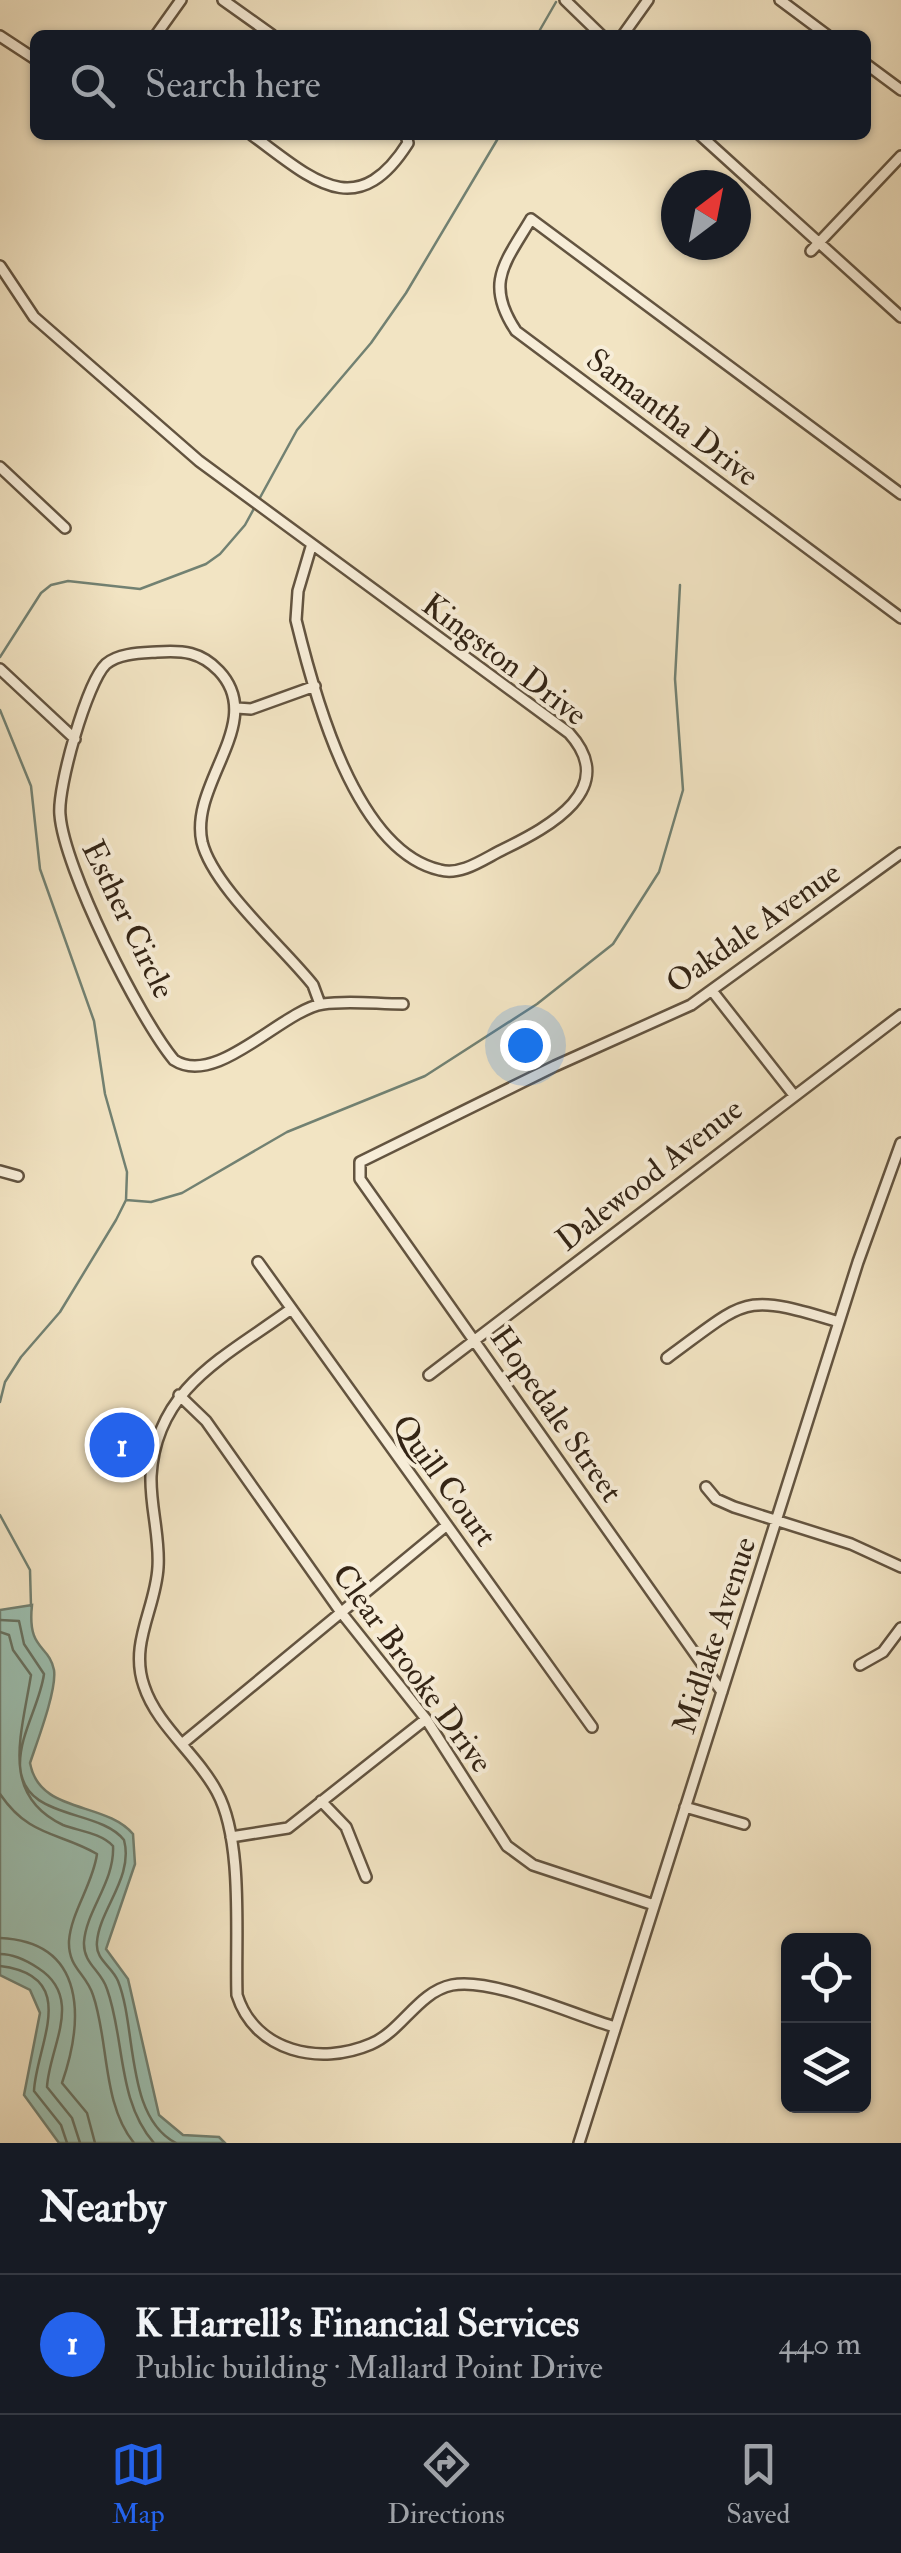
<!DOCTYPE html>
<meta charset="utf-8">
<style>
:root{--surface:#171b24;--page:#242831;--text:#f1f3f6;--muted:#9ea1a6;--line:#363941;--accent:#2563eb}
body{margin:0;font-family:"IM FELL Double Pica",serif;background:var(--page);color:var(--text)}
.controls{position:absolute;right:30px;bottom:30px;display:grid;overflow:hidden;border-radius:15px;box-shadow:0 2px 8px #0004}
.controls button{width:90px;height:90px;display:grid;place-items:center;padding:0;border:0;border-bottom:2px solid var(--line);background:var(--surface);color:var(--text);font:50px sans-serif}
.compass{position:absolute;left:661px;top:170px;width:90px;height:90px;border-radius:50%;background:var(--surface);box-shadow:0 2px 8px #0004;rotate:32deg}
.you{position:absolute;left:525px;top:1045px;width:35px;height:35px;margin:-25px;border:8px solid #fff;border-radius:50%;background:#1a73e8;box-shadow:0 0 0 15px #1a73e833}
.badge{display:grid;place-items:center;width:65px;height:65px;border-radius:50%;background:var(--accent);color:#fff;font-size:32px;font-weight:700}
.pin{position:absolute;translate:-50% -50%;border:5px solid #fff;box-shadow:0 2px 10px #0006}
.list{margin:0;padding:0;list-style:none}
h2{display:flex;justify-content:space-between;align-items:center;height:130px;margin:0;padding:0 40px;font-size:42px}
h2 small{font-size:32px;font-weight:400;color:var(--muted)}
.list li{display:grid;grid-template-columns:65px 1fr auto;gap:30px;align-items:center;box-sizing:border-box;height:140px;padding:0 40px;border-top:2px solid var(--line)}
.list b{display:block;font-size:38px;white-space:nowrap}
.list p{margin:0;font-size:32px;white-space:nowrap;color:var(--muted)}
.list em{font-size:32px;font-style:normal;color:var(--muted)}
.icon{flex:none;width:55px;height:55px;fill:none;stroke:currentColor;stroke-width:2;stroke-linecap:round;stroke-linejoin:round}
.map{position:relative;flex:none;width:901px;height:2143px;overflow:hidden}
.search{position:absolute;background:var(--surface);box-shadow:0 2px 8px #0004;left:30px;right:30px;top:30px;height:110px;display:flex;align-items:center;gap:25px;box-sizing:border-box;padding:0 35px;border-radius:15px;color:var(--muted);font-size:38px}
.sheet{height:270px;background:var(--surface)}
nav{display:flex;justify-content:space-around;align-items:center;box-sizing:border-box;height:140px;border-top:2px solid var(--line);background:var(--surface);font-size:28px;color:var(--muted)}
nav a{display:grid;justify-items:center;gap:5px}
nav .on{color:var(--accent)}
.map>svg:first-child{display:block}
</style>
<div class="map">
<svg width="901" height="2143" viewBox="0 0 901 2143">
<rect width="100%" height="100%" fill="#f2e4c3"/>
<filter id="stains"><feTurbulence type="fractalNoise" baseFrequency=".002" numOctaves="4"/><feColorMatrix values="0 0 0 0 .2 0 0 0 0 .09 0 0 0 0 .02 0 0 0 .5 -.17"/></filter>
<radialGradient id="worn" r=".72"><stop offset=".6" stop-color="#630" stop-opacity="0"/><stop offset="1" stop-color="#630" stop-opacity=".3"/></radialGradient>
<!-- water -->
<path fill="#9cbfb0" stroke="#728172" stroke-width="2.5" d="M32,1605c-5,46 17,39 22,65 3,20 -17,72 -24,93 9,51 75,38 103,71l2,30 -29,85 22,30 31,136 24,20 36,2 6,6h-166l-35,-48 16,-82 -10,-23 -30,-15v-365z"/>
<g fill="none" stroke-linecap="round" stroke-linejoin="round">
<!-- shore -->
<path stroke="#687262" stroke-width="2.5" d="M0,1620l19,1 5,23 20,30c-4,30 -25,61 -24,92 3,55 79,42 104,74 10,37 -25,70 -27,102 -2,18 15,24 21,39 19,47 7,136 58,162
M0,1632l9,3 4,15 18,25c-10,62 -31,120 32,150 16,6 38,8 50,21 2,35 -27,65 -29,96 -1,22 17,28 23,47 18,50 10,112 47,154
M0,1794c29,43 59,38 97,60 -4,30 -26,58 -28,87 -1,27 17,32 24,54 16,46 9,109 41,148
M0,1938c88,4 83,84 62,145l25,30 8,30
M0,1954c14,0 26,6 38,14 47,30 11,79 9,119l25,31 8,25
M0,1966c82,10 36,79 34,125l27,34 6,18"/>
<!-- stream -->
<path stroke="#728172" stroke-width="2.5" d="M537,35l19,-33
M0,657l41,-64 10,-8 17,-4 72,8 66,-25 14,-10 25,-29 52,-95 74,-87 35,-50 94,-158
M0,710l31,76 9,83 54,152 11,73 22,78 -1,28 -10,20 -56,92 -39,45 -16,25 -5,20
M126,1200l25,2 31,-9 105,-61 138,-56 112,-72 76,-60 46,-72 24,-82 -8,-111 5,-94
M0,1515l30,55 1,36"/>
<defs>
<path id="minor" d="M223,0l49,35
M565,0l36,35
M780,0l47,35
M156,35l25,-35
M623,35l25,-35
M0,36l35,23
M866,64l35,26
M252,135c59,43 104,90 156,8l-2,-8
M700,135l201,182
M811,251l90,-95
M0,266l34,51 165,144 370,272c51,56 -20,94 -65,116 -19,9 -42,27 -64,21 -85,-19 -126,-176 -144,-250l2,-29 13,-44
M0,467l65,61
M901,494l-370,-275c-26,44 -47,64 -15,112l385,287
M0,669l75,70
M237,708l14,1 64,-23
M713,992l80,102
M320,1004l-7,-19c-30,-38 -100,-98 -111,-143 -13,-59 65,-120 17,-171 -18,-19 -36,-21 -62,-19 -16,1 -38,1 -51,12 -19,18 -49,124 -46,151 4,53 79,203 114,245 43,28 108,-50 149,-56 25,-4 54,0 80,0
M0,1171l18,5
M258,1262l334,465
M291,1309c-64,47 -135,78 -140,167 -1,30 9,60 7,91 -2,41 -29,76 -14,119 13,40 53,68 73,106 27,50 18,146 20,203 18,57 83,71 134,49 31,-13 47,-52 81,-59 40,-8 121,30 163,42
M667,1358c81,-59 74,-66 172,-36
M429,1375l472,-360
M179,1395l27,26 134,190 86,108 81,127 26,19 121,40
M706,1487l10,12 18,8 117,37 50,23
M860,1665l23,-13 18,-24
M722,1692l-362,-513v-17l195,-96 136,-61 210,-152
M183,1743l264,-218
M321,1801l25,26 20,50
M685,1807l59,17
M231,1837l57,-9 138,-109
M579,2143l279,-881 43,-119"/>
</defs>
<!-- minor casing -->
<use href="#minor" stroke="#635440" stroke-width="14"/>
<!-- minor -->
<use href="#minor" stroke="#f7edd8" stroke-width="9"/>
</g>
<g text-anchor="middle" stroke-width="8" stroke-linejoin="round" paint-order="stroke">
<!-- street labels -->
<g font-size="32" fill="#332415" stroke="#f7edd8">
<text transform="translate(673 417) rotate(37)" y="11">Samantha Drive</text>
<text transform="translate(505 659) rotate(37)" y="11">Kingston Drive</text>
<text transform="translate(129 919) rotate(64)" y="11">Esther Circle</text>
<text transform="translate(753 927) rotate(-35)" y="11">Oakdale Avenue</text>
<text transform="translate(649 1174) rotate(-38)" y="11">Dalewood Avenue</text>
<text transform="translate(557 1414) rotate(55)" y="11">Hopedale Street</text>
<text transform="translate(445 1480) rotate(54)" y="11">Quill Court</text>
<text transform="translate(714 1635) rotate(-72)" y="11">Midlake Avenue</text>
<text transform="translate(413 1668) rotate(54)" y="11">Clear Brooke Drive</text>
</g>
</g>
<rect width="100%" height="100%" filter="url(#stains)"/>
<rect width="100%" height="100%" fill="url(#worn)"/>
</svg>
<div class="controls">
<button><svg class="icon" aria-label="locate" viewBox="0 0 24 24"><circle cx="12" cy="12" r="6"/><path d="M12 2v4M12 18v4M2 12h4M18 12h4"/></svg></button>
<button><svg class="icon" aria-label="layers" viewBox="0 0 24 24"><path d="M12 4l9 5-9 5-9-5zM3 14l9 5 9-5"/></svg></button>
</div>
<svg class="compass" viewBox="-18 -18 36 36"><path d="M0-13l5 13h-10z" fill="#e53935"/><path d="M0 13l5-13h-10z" fill="#9ea1a6"/></svg>
<div class="you"></div>
<div class="pin badge" style="left:122px;top:1445px">1</div>
<div class="search"><svg class="icon" aria-label="search" viewBox="0 0 24 24"><circle cx="10" cy="10" r="6"/><path d="M15 15l6 6"/></svg>Search here</div>
</div>
<section class="sheet">
<h2>Nearby<small></small></h2>
<ul class="list">
<li><span class="badge">1</span><div><b>K Harrell's Financial Services</b><p>Public building · Mallard Point Drive</p></div><em>440 m</em></li>
</ul>
</section>
<nav>
<a class="on"><svg class="icon" aria-label="map" viewBox="0 0 24 24"><path d="M3 6l6-2 6 2 6-2v14l-6 2-6-2-6 2zM9 4v14M15 6v14"/></svg>Map</a>
<a><svg class="icon" aria-label="directions" viewBox="0 0 24 24"><path d="M12 3l9 9-9 9-9-9zM9 14v-3h6M13 9l2 2-2 2"/></svg>Directions</a>
<a><svg class="icon" aria-label="saved" viewBox="0 0 24 24"><path d="M7 4h10v16l-5-4-5 4z"/></svg>Saved</a>
</nav>
